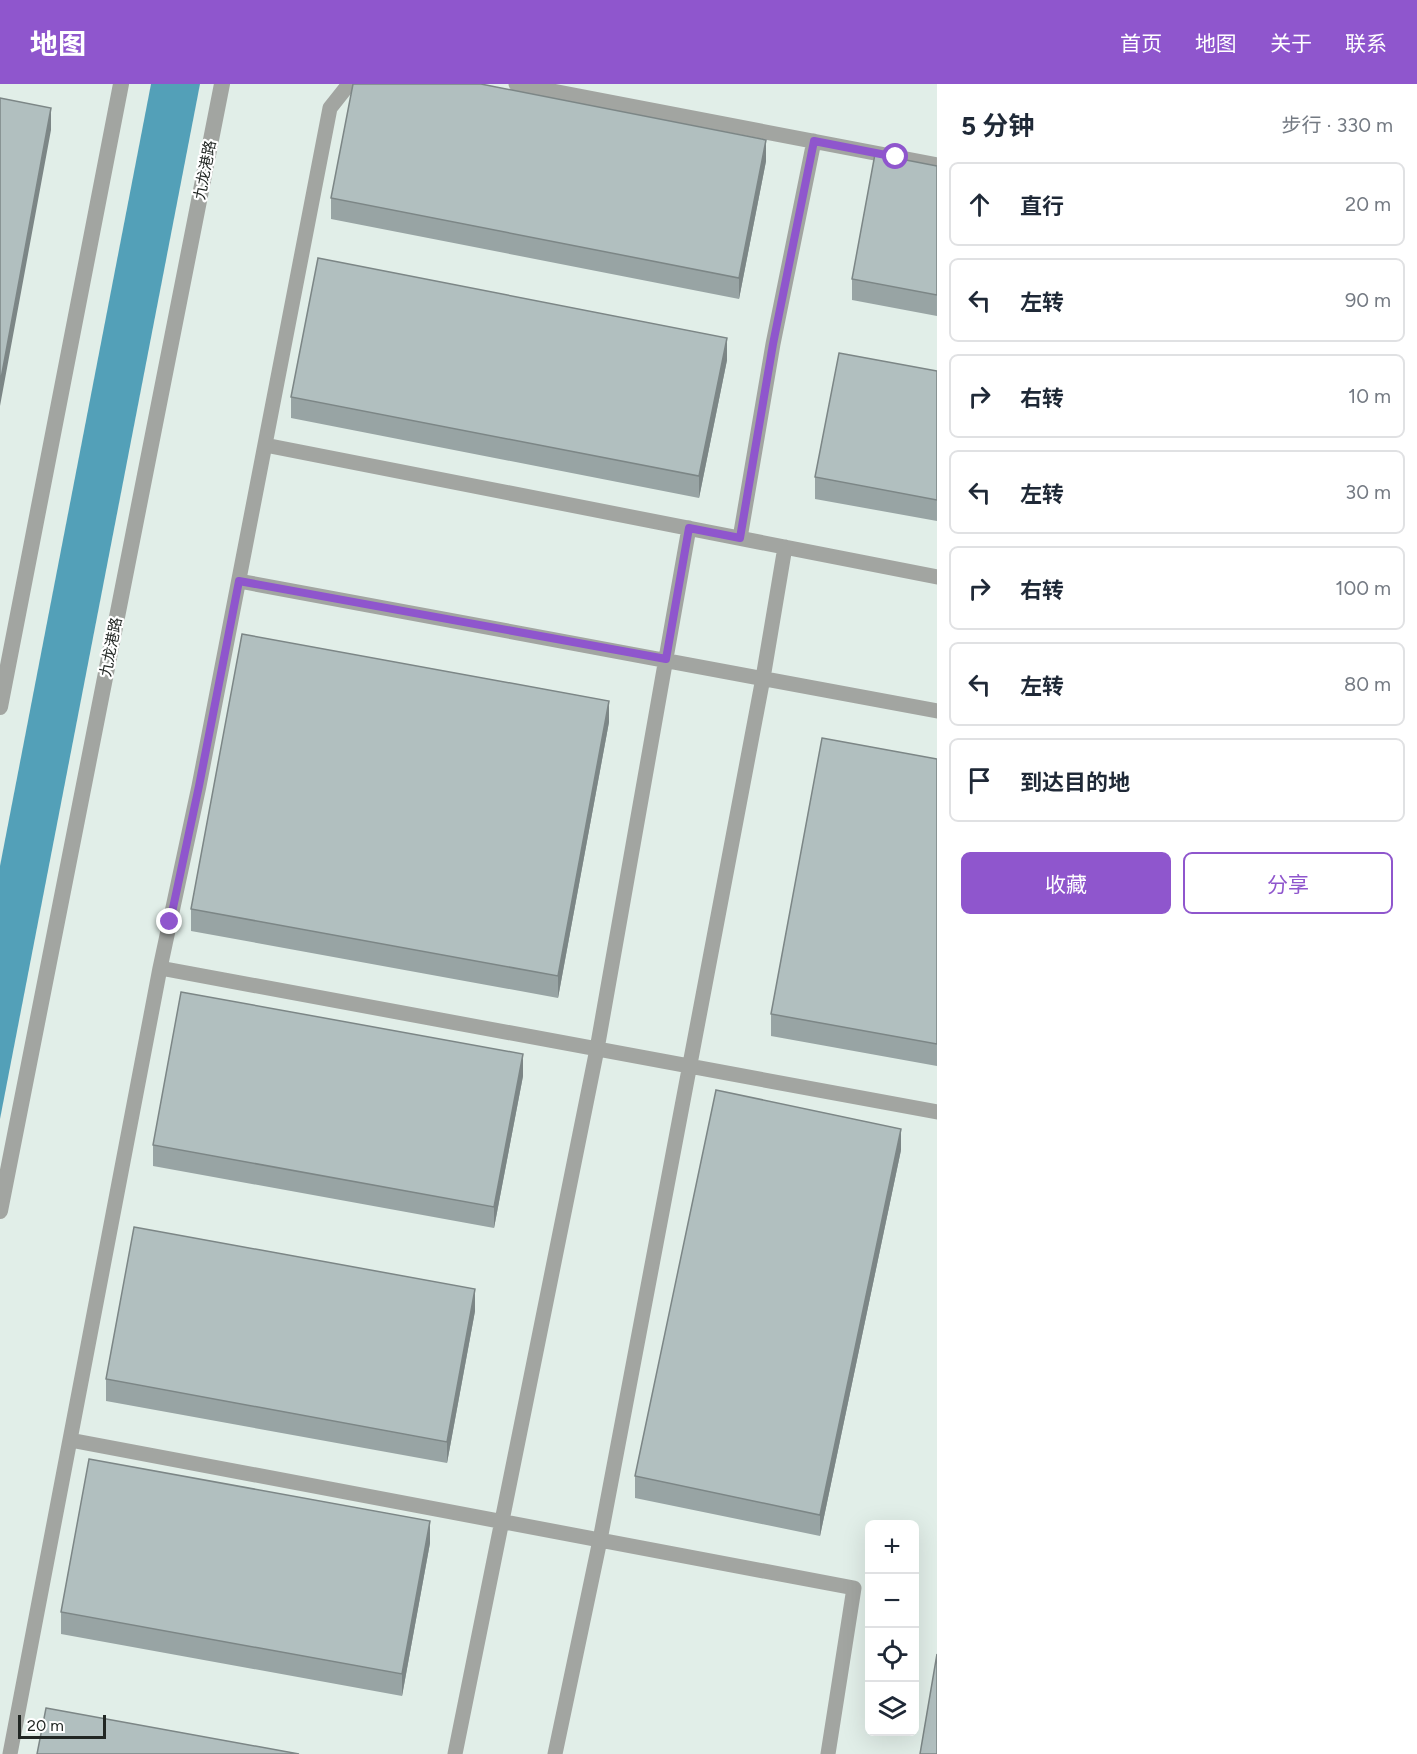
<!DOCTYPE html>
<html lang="zh">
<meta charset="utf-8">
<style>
:root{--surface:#fff;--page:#f6f6f7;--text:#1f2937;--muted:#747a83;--line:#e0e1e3;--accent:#8f56cd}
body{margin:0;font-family:Figtree,"Noto Sans SC",sans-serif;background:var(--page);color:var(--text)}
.controls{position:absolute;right:18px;bottom:18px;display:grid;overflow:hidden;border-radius:9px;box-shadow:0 6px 24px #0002}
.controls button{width:54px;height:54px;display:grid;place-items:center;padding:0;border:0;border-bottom:2px solid var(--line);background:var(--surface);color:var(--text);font:30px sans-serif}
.scale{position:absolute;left:18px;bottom:15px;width:88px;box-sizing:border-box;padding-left:6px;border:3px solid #212623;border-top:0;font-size:16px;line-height:21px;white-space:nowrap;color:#212623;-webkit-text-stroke:4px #fff;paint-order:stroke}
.stop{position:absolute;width:18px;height:18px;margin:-14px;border:4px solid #8f56cd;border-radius:50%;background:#fff}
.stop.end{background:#8f56cd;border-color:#fff;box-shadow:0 2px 6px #0008}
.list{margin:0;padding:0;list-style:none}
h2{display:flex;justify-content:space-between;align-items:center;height:78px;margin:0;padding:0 24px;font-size:26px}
h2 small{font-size:20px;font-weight:400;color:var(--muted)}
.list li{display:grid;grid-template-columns:39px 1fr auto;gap:18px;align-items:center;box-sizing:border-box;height:84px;margin:0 12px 12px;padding:0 12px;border:2px solid var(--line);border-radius:9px}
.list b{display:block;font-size:22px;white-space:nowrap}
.list em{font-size:20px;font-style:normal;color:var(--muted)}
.actions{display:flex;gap:12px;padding:18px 24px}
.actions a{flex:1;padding:14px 0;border:2px solid var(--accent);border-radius:9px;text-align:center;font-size:21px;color:var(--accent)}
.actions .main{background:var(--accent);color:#fff}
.icon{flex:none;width:33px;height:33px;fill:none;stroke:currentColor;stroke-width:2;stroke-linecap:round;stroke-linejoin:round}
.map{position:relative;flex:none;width:937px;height:1670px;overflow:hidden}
header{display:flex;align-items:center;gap:36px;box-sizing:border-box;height:84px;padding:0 30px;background:var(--accent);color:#fff}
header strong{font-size:28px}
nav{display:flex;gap:33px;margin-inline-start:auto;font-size:21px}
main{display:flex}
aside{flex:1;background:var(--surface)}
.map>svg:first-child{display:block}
</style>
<header>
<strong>地图</strong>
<nav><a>首页</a><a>地图</a><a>关于</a><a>联系</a></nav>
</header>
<main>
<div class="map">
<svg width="937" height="1670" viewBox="0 0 937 1670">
<rect width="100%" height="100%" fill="#e1eee8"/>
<!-- water -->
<path fill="#53a0b8" d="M151,0h49l-200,1035v-253z"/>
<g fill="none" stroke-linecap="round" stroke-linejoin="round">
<!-- service -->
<path stroke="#a2a5a1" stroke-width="15" d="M516,0l421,81
M265,361l672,132
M740,454l33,-194 41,-203
M239,497l698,130
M160,884l777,144
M70,1356l784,148 -26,166
M10,1670l150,-786 39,-182 131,-678 19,-24
M455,1670l142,-705 92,-521
M555,1670l45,-214 163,-862 22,-131"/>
<!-- tertiary -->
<path stroke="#a2a5a1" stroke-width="16" d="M0,623l121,-623
M0,1127l222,-1127"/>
</g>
<!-- wall -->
<path fill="#98a4a4" d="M766,77l-27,138 -408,-80v-21z
M937,82v150l-85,-16v-21z
M727,276l-28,138 -408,-80v-21z
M937,287v150l-122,-22v-22z
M609,638l-51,276 -367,-67v-22z
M937,675v307l-166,-30v-22z
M523,992l-29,152 -341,-62v-21z
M901,1066l-81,386 -185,-38v-22z
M475,1227l-28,152 -341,-62v-22z
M430,1459l-28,153 -341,-62v-22z"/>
<!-- shaded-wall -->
<path fill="#7c8686" d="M51,24v22l-51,276v-22z
M766,56v21l-27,138v-21z
M727,254v22l-28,138v-22z
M609,617v21l-51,276v-22z
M523,970v22l-29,152v-21z
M901,1045v21l-81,386v-21z
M475,1205v22l-28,152v-21z
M430,1437v22l-28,153v-22z"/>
<!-- building -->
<path fill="#b1bfbf" stroke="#7c8686" stroke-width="1.5" d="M353,0h128l285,56 -27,138 -408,-80z
M0,14l51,10 -51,276z
M875,70l62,12v129l-85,-16z
M318,174l409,80 -28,138 -408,-79z
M839,269l98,18v129l-122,-23z
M242,550l367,67 -51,275 -367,-67z
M822,654l115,21v285l-166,-30z
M181,908l342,62 -29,153 -341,-62z
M716,1006l185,39 -81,386 -185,-39z
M134,1143l341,62 -28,153 -341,-63z
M89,1375l341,62 -28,153 -341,-62z
M937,1570v100h-17z
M46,1624l253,46h-262z"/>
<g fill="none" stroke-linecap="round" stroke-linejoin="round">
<!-- route -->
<path stroke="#8f56cd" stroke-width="8" d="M170,838l29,-136 40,-205 427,78 23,-131 51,10 33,-194 41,-203 82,16"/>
</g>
<g text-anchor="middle" stroke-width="4.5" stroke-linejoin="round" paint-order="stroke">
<!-- street labels -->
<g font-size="15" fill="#212623" stroke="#fff">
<text transform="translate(205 86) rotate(-79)" y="5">九龙港路</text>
<text transform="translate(111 563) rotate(-79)" y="5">九龙港路</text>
</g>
</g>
</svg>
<div class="controls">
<button>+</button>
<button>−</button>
<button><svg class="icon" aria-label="locate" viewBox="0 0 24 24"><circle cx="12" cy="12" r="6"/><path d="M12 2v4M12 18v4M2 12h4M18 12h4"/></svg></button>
<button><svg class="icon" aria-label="layers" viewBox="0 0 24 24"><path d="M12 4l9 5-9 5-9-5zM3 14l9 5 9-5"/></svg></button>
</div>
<div class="scale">20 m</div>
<div class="stop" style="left:896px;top:73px"></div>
<div class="stop end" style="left:170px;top:838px"></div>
</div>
<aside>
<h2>5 分钟<small>步行 · 330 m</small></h2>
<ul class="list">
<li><svg class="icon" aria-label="ahead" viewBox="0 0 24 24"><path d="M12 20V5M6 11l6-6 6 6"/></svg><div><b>直行</b></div><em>20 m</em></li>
<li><svg class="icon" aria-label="left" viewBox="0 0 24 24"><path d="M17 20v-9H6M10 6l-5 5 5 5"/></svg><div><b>左转</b></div><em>90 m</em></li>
<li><svg class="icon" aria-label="right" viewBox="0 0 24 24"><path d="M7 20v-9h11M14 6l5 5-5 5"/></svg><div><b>右转</b></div><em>10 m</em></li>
<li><svg class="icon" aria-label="left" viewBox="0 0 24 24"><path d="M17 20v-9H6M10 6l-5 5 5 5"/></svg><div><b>左转</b></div><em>30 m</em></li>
<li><svg class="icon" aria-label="right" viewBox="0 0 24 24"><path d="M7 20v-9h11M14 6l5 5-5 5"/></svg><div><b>右转</b></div><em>100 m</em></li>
<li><svg class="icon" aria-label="left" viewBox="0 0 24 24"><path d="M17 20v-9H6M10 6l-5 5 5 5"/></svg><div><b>左转</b></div><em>80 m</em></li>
<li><svg class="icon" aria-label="arrive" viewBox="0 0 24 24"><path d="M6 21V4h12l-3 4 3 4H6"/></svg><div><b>到达目的地</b></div></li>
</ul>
<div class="actions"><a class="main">收藏</a><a>分享</a></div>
</aside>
</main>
